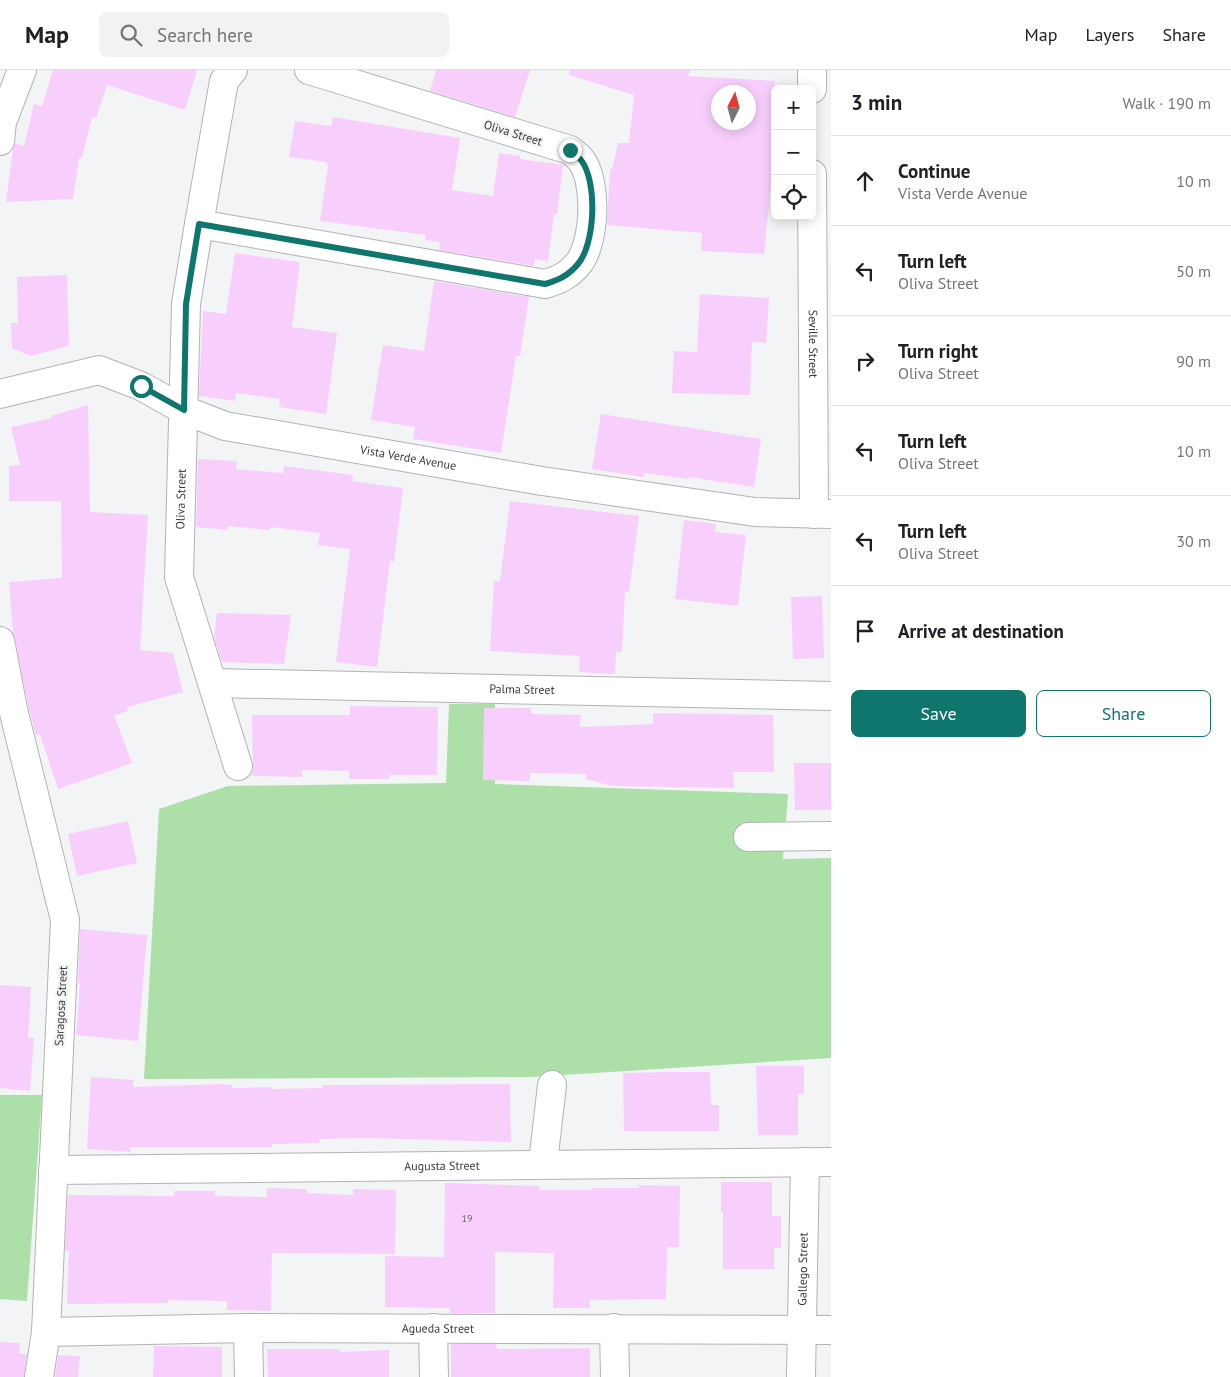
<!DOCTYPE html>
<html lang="en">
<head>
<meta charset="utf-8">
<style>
  :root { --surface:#fff; --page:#f2f2f2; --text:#202124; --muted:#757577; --line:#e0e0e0; --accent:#0f766e }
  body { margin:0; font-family:"PT Sans",sans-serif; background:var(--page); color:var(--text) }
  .controls { position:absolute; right:15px; top:15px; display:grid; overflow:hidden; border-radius:8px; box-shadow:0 2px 12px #0003 }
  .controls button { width:45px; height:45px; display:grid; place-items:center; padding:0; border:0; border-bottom:1px solid var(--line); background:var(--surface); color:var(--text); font:25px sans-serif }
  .compass { position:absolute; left:711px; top:15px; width:45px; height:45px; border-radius:50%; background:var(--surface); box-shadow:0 2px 12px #0003; rotate:6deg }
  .stop { position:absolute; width:15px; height:15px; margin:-11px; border:4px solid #0f766e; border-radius:50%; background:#fff }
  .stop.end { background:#0f766e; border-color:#fff; box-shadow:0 1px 5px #0008 }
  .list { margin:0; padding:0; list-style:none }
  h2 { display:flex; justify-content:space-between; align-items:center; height:65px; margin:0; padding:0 20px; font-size:21px }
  h2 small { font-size:16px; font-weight:400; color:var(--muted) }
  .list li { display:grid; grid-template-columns:32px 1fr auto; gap:15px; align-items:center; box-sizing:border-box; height:90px; padding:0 20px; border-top:1px solid var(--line) }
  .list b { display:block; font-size:19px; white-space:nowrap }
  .list p { margin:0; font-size:16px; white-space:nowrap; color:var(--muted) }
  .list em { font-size:16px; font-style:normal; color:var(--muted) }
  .actions { display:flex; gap:10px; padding:15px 20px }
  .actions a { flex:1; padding:11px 0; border:1px solid var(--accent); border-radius:8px; text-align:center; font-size:18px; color:var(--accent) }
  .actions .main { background:var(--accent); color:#fff }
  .icon { flex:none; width:28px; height:28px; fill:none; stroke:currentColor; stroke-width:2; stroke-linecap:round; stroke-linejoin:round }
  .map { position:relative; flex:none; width:831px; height:1307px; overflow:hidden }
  header { display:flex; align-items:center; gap:30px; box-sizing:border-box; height:70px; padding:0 25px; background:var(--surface); border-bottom:1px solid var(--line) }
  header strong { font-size:24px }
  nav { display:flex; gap:28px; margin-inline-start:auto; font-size:18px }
  .search { width:350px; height:45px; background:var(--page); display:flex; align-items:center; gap:12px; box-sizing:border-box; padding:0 18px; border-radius:8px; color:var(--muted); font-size:19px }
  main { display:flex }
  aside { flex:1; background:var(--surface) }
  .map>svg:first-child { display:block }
  .green { fill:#ace0a8 }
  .building { fill:#f8cffc; fill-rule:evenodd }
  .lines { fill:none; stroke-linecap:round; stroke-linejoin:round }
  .minor-casing { stroke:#b2b3b4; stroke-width:30 }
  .minor { stroke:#fff; stroke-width:28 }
  .route { stroke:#0f766e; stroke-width:6 }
  .labels { text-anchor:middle; stroke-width:4.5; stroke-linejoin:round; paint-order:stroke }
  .number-label { font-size:10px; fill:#6a5f6b }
  .street-label { font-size:12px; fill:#3a3a3b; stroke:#f3f4f5 }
</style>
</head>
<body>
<header>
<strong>Map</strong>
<div class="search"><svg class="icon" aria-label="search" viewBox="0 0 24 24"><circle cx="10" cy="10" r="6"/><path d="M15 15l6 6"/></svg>Search here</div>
<nav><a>Map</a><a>Layers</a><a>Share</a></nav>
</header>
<main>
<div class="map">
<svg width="831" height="1307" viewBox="0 0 831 1307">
  <rect width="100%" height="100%" fill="#f3f4f5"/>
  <g class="green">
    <path d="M 449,634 L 495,634 L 495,714 L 788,724 L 783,789 L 831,788 L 831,988 L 531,1007 L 144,1009 L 159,739 L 228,716 L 446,713 Z"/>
    <path d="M 0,1025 L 42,1025 L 27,1231 L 0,1229 Z"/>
  </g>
  <g class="building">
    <path d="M 53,0 L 197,0 L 185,40 L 107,15 L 96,48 L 92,47 L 82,88 L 79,88 L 73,129 L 6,132 L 13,79 L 15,73 L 24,76 L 34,34 L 42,36 Z"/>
    <path d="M 436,0 L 530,0 L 515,47 L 430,21 Z"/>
    <path d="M 570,0 L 690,0 L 688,6 L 775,11 L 773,94 L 764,184 L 701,181 L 702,163 L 607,155 L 610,99 L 612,99 L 618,73 L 629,73 L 634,25 L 569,5 ZM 718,22 L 748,22 L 748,52 L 718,52 Z"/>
    <path d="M 333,47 L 460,68 L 452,120 L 493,126 L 499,83 L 520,86 L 520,89 L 563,95 L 557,144 L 554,144 L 548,191 L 535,189 L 534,196 L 439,180 L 440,172 L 425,170 L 426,165 L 320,151 L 328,96 L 326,92 L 289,87 L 295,51 L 331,56 Z"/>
    <path d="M 235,183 L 300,192 L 292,257 L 337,263 L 326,344 L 279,337 L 280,329 L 236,323 L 235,331 L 199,326 L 203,241 L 226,244 Z"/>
    <path d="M 67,205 L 69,276 L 30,286 L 12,278 L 11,253 L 18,253 L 17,207 Z"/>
    <path d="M 434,211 L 529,227 L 520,286 L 516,286 L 501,383 L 413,369 L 415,357 L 371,350 L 383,275 L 424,281 Z"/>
    <path d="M 700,224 L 769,228 L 766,273 L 752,272 L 750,325 L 672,323 L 674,281 L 697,282 Z"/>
    <path d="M 88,335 L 90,442 L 148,445 L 140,580 L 173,583 L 183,622 L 127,637 L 128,641 L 114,645 L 132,693 L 58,719 L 40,664 L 36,665 L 28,635 L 13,564 L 9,512 L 62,508 L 61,431 L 9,431 L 9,396 L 20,395 L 11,357 L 52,348 L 51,346 Z"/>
    <path d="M 601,344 L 761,369 L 754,417 L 689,407 L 688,409 L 644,403 L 643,407 L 592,399 Z"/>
    <path d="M 198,389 L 237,391 L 236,399 L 283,403 L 284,396 L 353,405 L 352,411 L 403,418 L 394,491 L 390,491 L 377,597 L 336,592 L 350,479 L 318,475 L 320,463 L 270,457 L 269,460 L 228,456 L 227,460 L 196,457 Z"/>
    <path d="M 510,431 L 639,446 L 629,522 L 625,521 L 622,582 L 616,582 L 615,604 L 579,602 L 580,586 L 490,581 L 494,511 L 500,511 Z"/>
    <path d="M 684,450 L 716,454 L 715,462 L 746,465 L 738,536 L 675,529 Z"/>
    <path d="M 822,526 L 824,588 L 793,589 L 791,527 Z"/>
    <path d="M 217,543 L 291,545 L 284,594 L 222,592 L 214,567 Z"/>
    <path d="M 350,636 L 438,637 L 437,705 L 389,705 L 389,709 L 349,709 L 349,701 L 302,700 L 302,707 L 251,706 L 253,699 L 252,645 L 350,645 Z"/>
    <path d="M 484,638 L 531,638 L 531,644 L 581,645 L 580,657 L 653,654 L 653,643 L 773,645 L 774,702 L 733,702 L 734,718 L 612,716 L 586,709 L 586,704 L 530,703 L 530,711 L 483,710 Z"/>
    <path d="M 794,693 L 831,693 L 831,740 L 795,740 Z"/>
    <path d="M 128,751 L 137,793 L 77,806 L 68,764 Z"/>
    <path d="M 80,859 L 147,865 L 138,971 L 76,965 L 80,914 L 78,913 Z"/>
    <path d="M 0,915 L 31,917 L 28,968 L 34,968 L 30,1021 L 0,1018 Z"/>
    <path d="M 756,996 L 804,996 L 804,1024 L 798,1024 L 798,1065 L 758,1065 Z"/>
    <path d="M 668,1002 L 710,1002 L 711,1035 L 719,1035 L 719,1061 L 624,1061 L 623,1003 Z"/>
    <path d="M 91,1007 L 134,1010 L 133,1017 L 221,1014 L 232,1015 L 232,1018 L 271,1017 L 271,1019 L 323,1018 L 323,1015 L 510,1014 L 511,1072 L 368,1068 L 319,1069 L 320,1073 L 272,1074 L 272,1077 L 130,1077 L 130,1082 L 87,1079 Z"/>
    <path d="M 721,1112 L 772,1112 L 772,1146 L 781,1146 L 781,1178 L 774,1178 L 774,1199 L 723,1199 L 723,1142 L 721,1142 Z"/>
    <path d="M 445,1113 L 539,1116 L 539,1120 L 592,1120 L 592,1118 L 639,1118 L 639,1115 L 680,1116 L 679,1177 L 667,1177 L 666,1229 L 590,1230 L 590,1238 L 553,1238 L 554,1183 L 495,1182 L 495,1243 L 450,1243 L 450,1239 L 444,1238 L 385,1237 L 385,1186 L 444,1187 Z"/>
    <path d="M 267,1118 L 307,1119 L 307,1123 L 353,1125 L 353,1119 L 396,1120 L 395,1184 L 272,1183 L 271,1241 L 227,1240 L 227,1231 L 168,1230 L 168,1233 L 67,1234 L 69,1181 L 65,1181 L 68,1125 L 174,1126 L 174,1121 L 215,1121 L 215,1126 L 267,1127 Z"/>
    <path d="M 0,1272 L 20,1273 L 19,1284 L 27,1284 L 24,1307 L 0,1307 Z"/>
    <path d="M 451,1274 L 496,1274 L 497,1279 L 590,1278 L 590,1307 L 451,1307 Z"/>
    <path d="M 154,1276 L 222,1277 L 222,1307 L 153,1307 Z"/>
    <path d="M 267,1279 L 340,1279 L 340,1282 L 389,1280 L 389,1307 L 268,1307 Z"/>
    <path d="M 58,1285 L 80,1286 L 78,1307 L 55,1307 Z"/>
  </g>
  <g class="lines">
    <defs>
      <g id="minor">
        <path d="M 812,0 L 812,19"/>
        <path d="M 0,71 L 2,52 L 22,0"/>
        <path id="s1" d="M 812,104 L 814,444"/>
        <path d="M 199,154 L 224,11 L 233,0"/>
        <path id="s2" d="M 0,324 L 99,300 L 141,316 L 184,340 L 225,356 L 542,411 L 755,442 L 831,444"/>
        <path d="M 0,571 L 13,639 L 65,850 L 46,1262 L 39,1307"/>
        <path id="s3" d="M 213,613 L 831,626"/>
        <path id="s4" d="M 238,696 L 179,507 L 186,234 L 199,154 L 545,214 C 559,210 569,205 578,194 C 595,174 598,112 581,90 C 578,86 573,83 570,80 L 309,0"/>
        <path d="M 748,767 L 831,766"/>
        <path d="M 543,1093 L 552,1015"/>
        <path id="s5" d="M 53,1100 L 831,1092"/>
        <path d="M 248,1258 L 249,1307"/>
        <path d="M 433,1258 L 434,1307"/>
        <path d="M 614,1258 L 615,1307"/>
        <path id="s6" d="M 46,1262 L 248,1258 L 831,1260"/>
        <path id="s7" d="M 801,1307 L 805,1092"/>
      </g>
    </defs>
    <use href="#minor" class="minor-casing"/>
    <use href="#minor" class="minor"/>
  </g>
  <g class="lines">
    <path class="route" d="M 141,316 L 184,340 L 186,234 L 199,154 L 545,214 C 559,210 569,205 578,194 C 595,174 598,112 581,90 C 578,86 573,83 570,80"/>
  </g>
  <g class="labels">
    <g class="number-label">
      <text x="467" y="1152">19</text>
    </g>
    <g class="street-label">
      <text transform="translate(513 63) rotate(17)" y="4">Oliva Street</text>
      <text dy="4" stroke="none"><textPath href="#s1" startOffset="170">Seville Street</textPath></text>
      <text dy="4" stroke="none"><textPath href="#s2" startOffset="426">Vista Verde Avenue</textPath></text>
      <text dy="4" stroke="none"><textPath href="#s4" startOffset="276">Oliva Street</textPath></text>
      <text dy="4" stroke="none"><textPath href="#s3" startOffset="309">Palma Street</textPath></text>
      <text transform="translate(61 936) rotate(-87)" y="4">Saragosa Street</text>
      <text dy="4" stroke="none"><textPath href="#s5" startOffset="389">Augusta Street</textPath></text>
      <text dy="4" stroke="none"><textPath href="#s7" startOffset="108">Gallego Street</textPath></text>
      <text dy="4" stroke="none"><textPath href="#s6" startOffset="392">Agueda Street</textPath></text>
    </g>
  </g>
</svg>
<div class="controls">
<button>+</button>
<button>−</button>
<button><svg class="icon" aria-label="locate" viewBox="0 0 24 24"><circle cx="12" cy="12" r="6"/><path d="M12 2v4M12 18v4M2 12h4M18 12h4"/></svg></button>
</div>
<svg class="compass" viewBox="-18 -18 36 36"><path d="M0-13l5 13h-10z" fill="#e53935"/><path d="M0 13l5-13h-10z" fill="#757577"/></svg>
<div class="stop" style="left:141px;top:316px"></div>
<div class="stop end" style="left:570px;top:80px"></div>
</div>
<aside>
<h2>3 min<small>Walk · 190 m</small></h2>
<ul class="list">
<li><svg class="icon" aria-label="ahead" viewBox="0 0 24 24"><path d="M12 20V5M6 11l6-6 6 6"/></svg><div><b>Continue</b><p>Vista Verde Avenue</p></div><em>10 m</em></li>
<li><svg class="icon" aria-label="left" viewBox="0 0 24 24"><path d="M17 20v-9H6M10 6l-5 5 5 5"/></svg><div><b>Turn left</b><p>Oliva Street</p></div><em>50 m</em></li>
<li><svg class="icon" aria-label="right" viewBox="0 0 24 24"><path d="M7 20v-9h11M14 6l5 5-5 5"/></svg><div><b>Turn right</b><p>Oliva Street</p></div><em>90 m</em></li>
<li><svg class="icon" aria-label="left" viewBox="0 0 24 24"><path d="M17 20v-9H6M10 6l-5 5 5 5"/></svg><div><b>Turn left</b><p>Oliva Street</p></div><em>10 m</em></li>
<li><svg class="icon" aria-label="left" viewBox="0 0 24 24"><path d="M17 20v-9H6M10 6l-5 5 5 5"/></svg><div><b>Turn left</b><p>Oliva Street</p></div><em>30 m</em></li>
<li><svg class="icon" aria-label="arrive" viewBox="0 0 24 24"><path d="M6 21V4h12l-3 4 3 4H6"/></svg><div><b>Arrive at destination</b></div></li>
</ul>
<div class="actions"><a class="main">Save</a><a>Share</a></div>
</aside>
</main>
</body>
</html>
